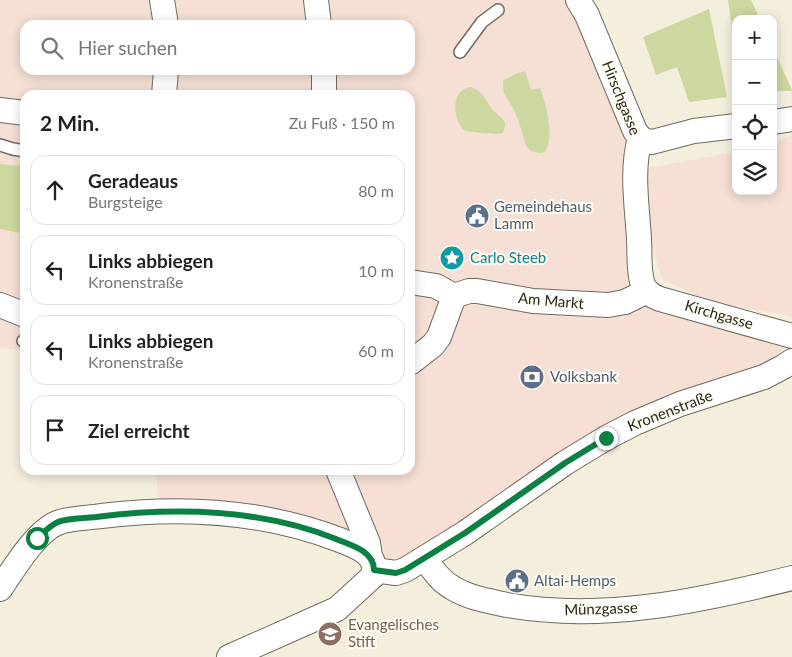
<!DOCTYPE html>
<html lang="de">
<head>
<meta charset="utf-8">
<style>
  :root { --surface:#fff; --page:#f6f6f6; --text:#222; --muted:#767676; --line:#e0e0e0 }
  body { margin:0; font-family:Lato,sans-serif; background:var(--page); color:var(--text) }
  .controls { position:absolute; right:15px; top:15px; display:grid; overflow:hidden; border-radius:10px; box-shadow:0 2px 12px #0003 }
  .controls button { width:45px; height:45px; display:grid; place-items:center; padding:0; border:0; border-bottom:1px solid var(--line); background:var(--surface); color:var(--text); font:25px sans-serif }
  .stop { position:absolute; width:15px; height:15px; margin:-11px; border:4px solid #0b8043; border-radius:50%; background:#fff }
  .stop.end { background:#0b8043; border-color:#fff; box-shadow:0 1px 5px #0008 }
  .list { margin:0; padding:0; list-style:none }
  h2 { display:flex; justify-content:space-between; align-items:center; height:65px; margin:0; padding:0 20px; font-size:21px }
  h2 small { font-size:16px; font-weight:400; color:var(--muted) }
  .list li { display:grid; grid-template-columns:32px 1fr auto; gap:15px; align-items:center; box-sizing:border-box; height:70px; margin:0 10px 10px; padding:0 10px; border:1px solid var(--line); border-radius:15px }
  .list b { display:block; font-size:19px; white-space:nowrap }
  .list p { margin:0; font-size:16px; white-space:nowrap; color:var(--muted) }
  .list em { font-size:16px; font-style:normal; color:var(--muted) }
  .icon { flex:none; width:28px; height:28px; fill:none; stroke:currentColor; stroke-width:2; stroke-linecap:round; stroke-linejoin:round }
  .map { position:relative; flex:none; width:792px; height:657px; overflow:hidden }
  .search { position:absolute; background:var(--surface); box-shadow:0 2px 12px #0003; left:20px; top:20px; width:395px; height:55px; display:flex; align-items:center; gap:12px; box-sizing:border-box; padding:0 18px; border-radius:15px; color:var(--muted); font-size:19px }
  .panel { position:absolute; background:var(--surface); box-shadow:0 2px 12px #0003; left:20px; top:90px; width:395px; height:385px; border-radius:15px }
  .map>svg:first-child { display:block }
  .commercial { fill:#f6dfd4; fill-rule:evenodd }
  .green { fill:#ccd8a0 }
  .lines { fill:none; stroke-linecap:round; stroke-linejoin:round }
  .lane-casing { stroke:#706b5c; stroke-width:14 }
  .street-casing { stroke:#706b5c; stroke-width:26 }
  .lane { stroke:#fff; stroke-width:11 }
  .street { stroke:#fff; stroke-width:24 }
  .route { stroke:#0b8043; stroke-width:6 }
  .labels { text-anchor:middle; stroke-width:4; stroke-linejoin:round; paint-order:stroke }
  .street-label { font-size:15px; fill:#27251f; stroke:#fffcf1 }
  .service-label { font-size:15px; fill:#4e5e75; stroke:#fffcf1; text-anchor:start }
  .culture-label { font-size:15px; fill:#0d838f; stroke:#fffcf1; text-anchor:start }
  .education-label { font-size:15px; fill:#785e54; stroke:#fffcf1; text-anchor:start }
</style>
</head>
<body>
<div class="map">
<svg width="792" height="657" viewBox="0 0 792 657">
  <rect width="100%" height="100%" fill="#f4eedc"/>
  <g class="commercial">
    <path d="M 0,0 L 577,0 L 636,129 L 637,292 L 789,344 L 731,398 L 626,437 L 452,550 L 389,563 L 314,526 L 158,499 L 156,470 L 410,470 L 410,95 L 25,95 L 25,350 L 0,348 ZM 25,25 L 410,25 L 410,70 L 25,70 Z"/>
    <path d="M 792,136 L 792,316 L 713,303 L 662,279 L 649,237 L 643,169 L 736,152 L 736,191 L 773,191 L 773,142 Z"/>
  </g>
  <g class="green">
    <path d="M 728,0 L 751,0 L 760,19 L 736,19 L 736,54 Z"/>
    <path d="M 709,9 L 727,97 L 689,102 L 677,67 L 656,75 L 643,37 Z"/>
    <path d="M 773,48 L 792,90 L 792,91 L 773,91 Z"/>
    <path d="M 525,71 L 531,90 L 540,88 C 546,104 555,136 545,152 L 539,153 L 531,151 L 526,146 L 518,119 L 512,106 L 504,94 L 503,81 L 515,74 Z"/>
    <path d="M 470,87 C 483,90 485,100 493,110 C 497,114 501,117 505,122 C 505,126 505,130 502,133 C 500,135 466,132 464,130 C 452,118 451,90 470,87 Z"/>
    <path d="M 0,164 L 25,166 L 25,234 L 0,229 Z"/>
  </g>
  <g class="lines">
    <defs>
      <g id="lane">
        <path d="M 460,52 L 482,22 L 498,10"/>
        <path d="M 0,145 L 13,149 L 25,151"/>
        <path d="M 23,341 L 25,341"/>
      </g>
      <g id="street">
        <path d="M 162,0 L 166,25"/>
        <path d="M 316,0 L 319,25"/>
        <path d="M 578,0 L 587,15 L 635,131 L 642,140 L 652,142 L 694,131 L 736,126"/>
        <path d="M 324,70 L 324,95"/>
        <path d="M 164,95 L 166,70"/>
        <path d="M 0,110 L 25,113"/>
        <path d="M 773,122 L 792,119"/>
        <path d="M 640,138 C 631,171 637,205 639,239 C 640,253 638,271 643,285 C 647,293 652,296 660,299 L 792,336"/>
        <path d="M 410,282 L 436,286 L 454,296 L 469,291 L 477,291 L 533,301 L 608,305 L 625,302 L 647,291"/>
        <path d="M 0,305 L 25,315"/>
        <path d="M 410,363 L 433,345 L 439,337 L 454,296"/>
        <path d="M 338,470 L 368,543 L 370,556"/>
        <path d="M 425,558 C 433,570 440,581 453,588 C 469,598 489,601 507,605 C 602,622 700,601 792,578"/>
        <path d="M 374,570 L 396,573 L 405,570 L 465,533 L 565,463 L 606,438 L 635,423 L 680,404 L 764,377 L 783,367 L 792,361"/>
        <path d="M 0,589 C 13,570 37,529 60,522 C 72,518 88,518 101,516 C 181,506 264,511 340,540 C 356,546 381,555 372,577 L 337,609 L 229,657"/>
      </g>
    </defs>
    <use href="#lane" class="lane-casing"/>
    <use href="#street" class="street-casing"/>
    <use href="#lane" class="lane"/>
    <use href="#street" class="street"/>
  </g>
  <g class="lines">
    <path class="route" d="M 37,538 C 43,533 51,525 58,522 C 67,518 86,518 96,517 C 176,507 261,509 336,539 C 351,545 374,551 374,570 L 396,573 L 405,570 L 465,533 L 565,463 L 606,438"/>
  </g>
  <defs>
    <symbol id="civic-disc" viewBox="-11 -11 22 22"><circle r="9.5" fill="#5c6f8a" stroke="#fffcf1"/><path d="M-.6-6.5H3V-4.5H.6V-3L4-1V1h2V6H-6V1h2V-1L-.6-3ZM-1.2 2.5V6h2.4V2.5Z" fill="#fff"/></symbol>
    <symbol id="sight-disc" viewBox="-11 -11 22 22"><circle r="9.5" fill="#0f9aa8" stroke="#fffcf1"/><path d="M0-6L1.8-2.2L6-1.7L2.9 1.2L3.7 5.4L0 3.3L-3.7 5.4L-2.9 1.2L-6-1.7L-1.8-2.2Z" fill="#fff"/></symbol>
    <symbol id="bank-disc" viewBox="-11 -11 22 22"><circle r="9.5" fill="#5c6f8a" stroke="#fffcf1"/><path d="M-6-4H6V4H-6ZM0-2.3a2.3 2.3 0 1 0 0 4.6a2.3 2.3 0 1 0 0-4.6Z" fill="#fff"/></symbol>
    <symbol id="university-disc" viewBox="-11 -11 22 22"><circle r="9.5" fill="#8d6e63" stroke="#fffcf1"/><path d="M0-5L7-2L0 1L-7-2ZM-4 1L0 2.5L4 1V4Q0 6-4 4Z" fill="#fff"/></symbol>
  </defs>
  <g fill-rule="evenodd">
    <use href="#civic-disc" x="463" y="202" width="28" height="28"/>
    <use href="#sight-disc" x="438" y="244" width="28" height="28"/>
    <use href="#bank-disc" x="518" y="363" width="28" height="28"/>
    <use href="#civic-disc" x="503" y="567" width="28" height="28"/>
    <use href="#university-disc" x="316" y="620" width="28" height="28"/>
  </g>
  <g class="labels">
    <g class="street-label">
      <text transform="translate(621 98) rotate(68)" y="5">Hirschgasse</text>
      <text transform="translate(551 301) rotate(5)" y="5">Am Markt</text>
      <text transform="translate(719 315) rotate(16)" y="5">Kirchgasse</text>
      <text transform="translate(670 411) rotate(-21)" y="5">Kronenstraße</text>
      <text transform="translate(601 609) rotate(-2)" y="5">Münzgasse</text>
    </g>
    <g class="service-label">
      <text x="494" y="212">Gemeindehaus<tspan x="494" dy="17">Lamm</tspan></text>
      <text x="550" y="382">Volksbank</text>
      <text x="534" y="586">Altai-Hemps</text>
    </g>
    <g class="culture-label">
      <text x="470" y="263">Carlo Steeb</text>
    </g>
    <g class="education-label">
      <text x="348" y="630">Evangelisches<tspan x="348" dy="17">Stift</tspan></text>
    </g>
  </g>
</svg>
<div class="controls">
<button>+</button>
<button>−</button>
<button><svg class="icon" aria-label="locate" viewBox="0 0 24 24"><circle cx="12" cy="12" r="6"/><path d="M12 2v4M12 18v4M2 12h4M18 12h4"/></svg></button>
<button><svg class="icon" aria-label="layers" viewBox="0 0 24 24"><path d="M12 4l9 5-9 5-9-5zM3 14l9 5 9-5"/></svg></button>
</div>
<div class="stop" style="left:37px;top:538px"></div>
<div class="stop end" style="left:606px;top:438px"></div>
<div class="search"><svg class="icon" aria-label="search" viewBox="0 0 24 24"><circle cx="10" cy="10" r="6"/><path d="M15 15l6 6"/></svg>Hier suchen</div>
<section class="panel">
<h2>2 Min.<small>Zu Fuß · 150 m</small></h2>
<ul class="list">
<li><svg class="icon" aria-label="ahead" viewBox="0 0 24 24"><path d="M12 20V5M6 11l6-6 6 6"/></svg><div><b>Geradeaus</b><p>Burgsteige</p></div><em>80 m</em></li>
<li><svg class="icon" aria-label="left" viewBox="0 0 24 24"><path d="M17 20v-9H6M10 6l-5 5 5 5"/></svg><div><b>Links abbiegen</b><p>Kronenstraße</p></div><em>10 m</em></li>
<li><svg class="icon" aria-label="left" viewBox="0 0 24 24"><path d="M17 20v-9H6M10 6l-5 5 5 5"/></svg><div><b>Links abbiegen</b><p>Kronenstraße</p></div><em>60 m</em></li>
<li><svg class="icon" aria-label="arrive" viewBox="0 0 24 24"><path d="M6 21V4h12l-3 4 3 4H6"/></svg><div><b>Ziel erreicht</b></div></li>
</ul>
</section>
</div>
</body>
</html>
